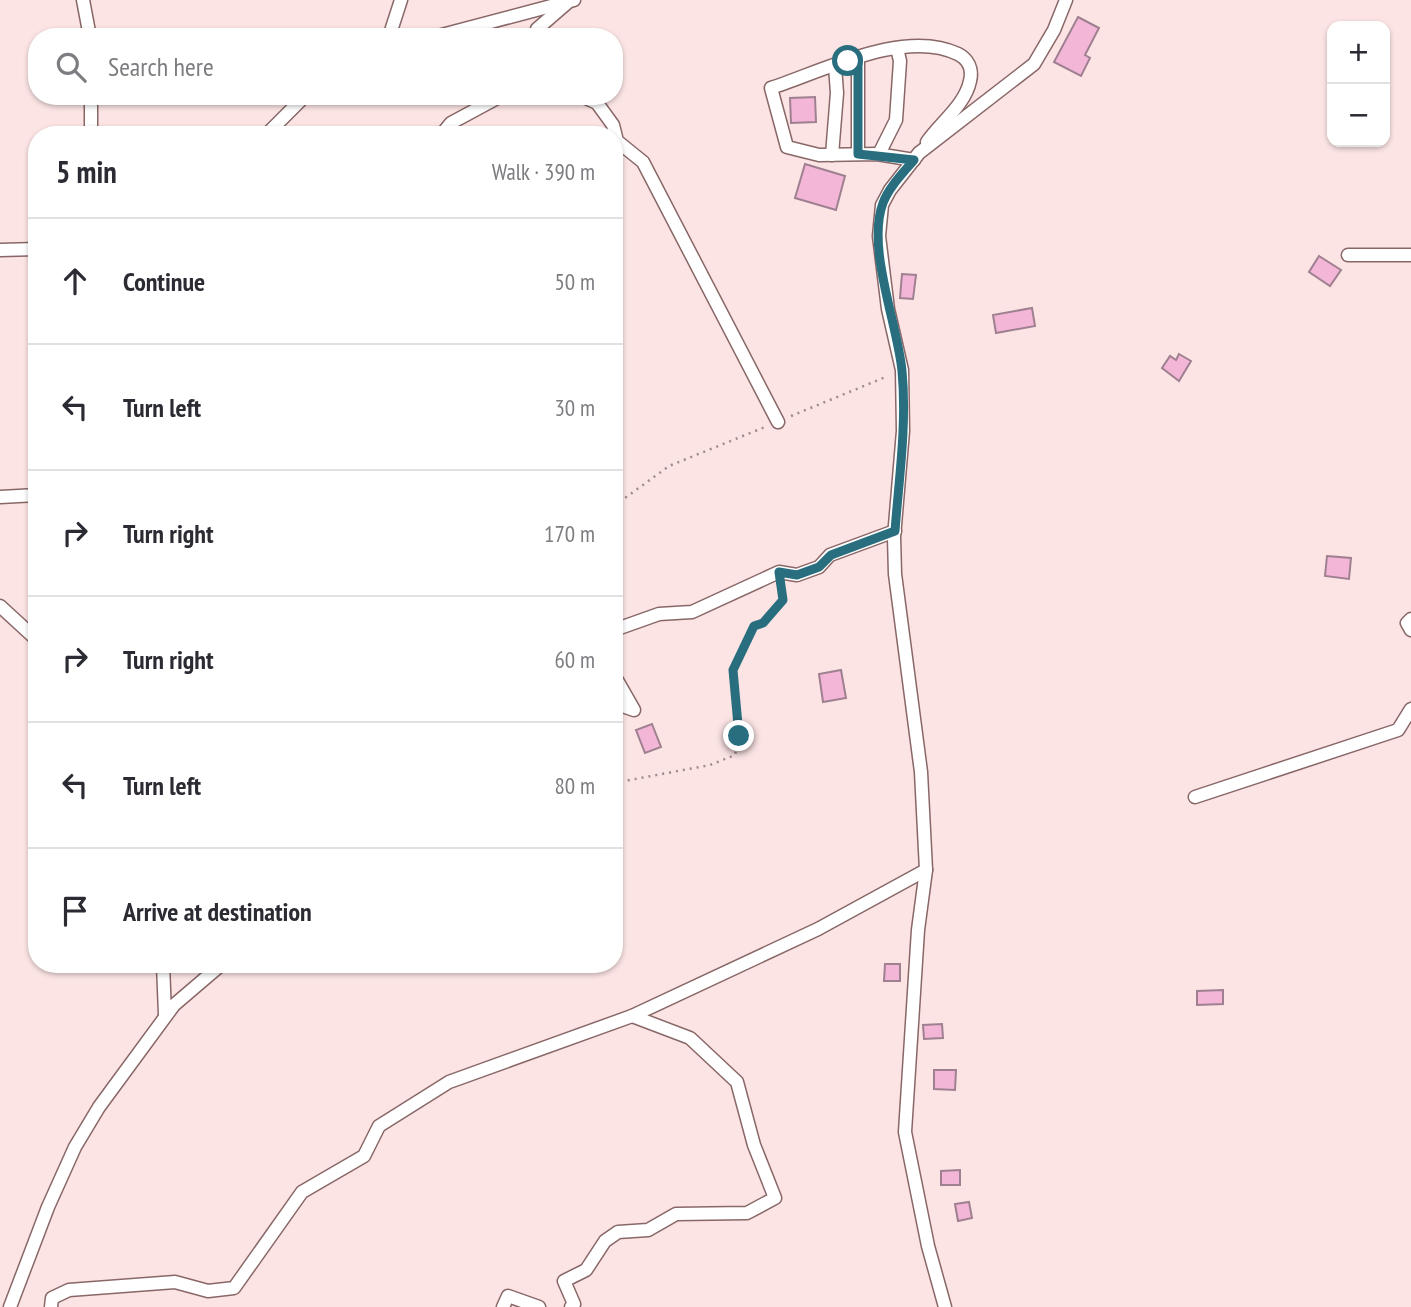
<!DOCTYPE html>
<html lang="en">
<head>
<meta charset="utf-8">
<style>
  :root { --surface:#fff; --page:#f2f2f3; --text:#2b2b33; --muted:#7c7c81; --line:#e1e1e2 }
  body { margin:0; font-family:"PT Sans Narrow",sans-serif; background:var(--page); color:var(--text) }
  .controls { position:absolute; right:21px; top:21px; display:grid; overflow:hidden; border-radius:14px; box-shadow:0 2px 5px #0004 }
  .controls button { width:63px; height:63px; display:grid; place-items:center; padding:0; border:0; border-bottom:2px solid var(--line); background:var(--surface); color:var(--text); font:35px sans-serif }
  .stop { position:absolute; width:21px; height:21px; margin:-16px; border:5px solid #296e7e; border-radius:50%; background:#fff }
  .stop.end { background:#296e7e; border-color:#fff; box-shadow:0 2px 7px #0008 }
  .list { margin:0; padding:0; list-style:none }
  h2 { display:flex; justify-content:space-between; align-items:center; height:91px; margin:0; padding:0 28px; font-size:30px }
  h2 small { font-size:23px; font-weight:400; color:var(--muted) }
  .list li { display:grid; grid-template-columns:46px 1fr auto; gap:21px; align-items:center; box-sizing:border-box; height:126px; padding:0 28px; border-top:2px solid var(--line) }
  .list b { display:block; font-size:26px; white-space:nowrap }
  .list em { font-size:23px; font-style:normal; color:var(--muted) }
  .icon { flex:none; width:38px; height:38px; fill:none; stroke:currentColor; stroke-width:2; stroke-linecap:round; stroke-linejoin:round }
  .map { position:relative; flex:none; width:1411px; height:1307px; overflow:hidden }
  .search { position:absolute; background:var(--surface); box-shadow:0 2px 5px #0004; left:28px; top:28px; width:595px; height:77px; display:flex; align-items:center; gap:18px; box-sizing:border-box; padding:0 24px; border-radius:28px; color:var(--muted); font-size:26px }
  .panel { position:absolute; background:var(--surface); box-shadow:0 2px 5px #0004; left:28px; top:126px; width:595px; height:847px; border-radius:28px }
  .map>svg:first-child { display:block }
  .building { fill:#f4b6d7; stroke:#9f8090; stroke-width:2 }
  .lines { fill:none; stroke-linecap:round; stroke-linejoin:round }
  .minor-casing { stroke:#896767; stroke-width:15 }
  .path { stroke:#9e8a8a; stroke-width:2.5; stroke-dasharray:2 5; stroke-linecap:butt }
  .minor { stroke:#fff; stroke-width:12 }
  .route { stroke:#296e7e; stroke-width:9 }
</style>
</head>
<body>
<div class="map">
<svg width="1411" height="1307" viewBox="0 0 1411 1307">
  <rect width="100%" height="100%" fill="#fce4e4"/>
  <g class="building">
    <path d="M 1078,17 L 1099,28 L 1085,55 L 1090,58 L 1081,76 L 1054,62 Z"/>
    <path d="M 815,97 L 816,122 L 791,123 L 790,98 Z"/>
    <path d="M 805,164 L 845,176 L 836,210 L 795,198 Z"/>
    <path d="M 1319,256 L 1341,270 L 1330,286 L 1309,272 Z"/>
    <path d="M 902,274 L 916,275 L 913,299 L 900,298 Z"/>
    <path d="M 1032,308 L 1035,326 L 996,333 L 993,315 Z"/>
    <path d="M 1179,354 L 1191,361 L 1179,381 L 1162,368 L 1170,356 L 1176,360 Z"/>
    <path d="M 1327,556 L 1351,558 L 1349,579 L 1325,576 Z"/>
    <path d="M 841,670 L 846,698 L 823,702 L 819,674 Z"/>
    <path d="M 652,724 L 661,747 L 645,753 L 636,730 Z"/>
    <path d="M 885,964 L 900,964 L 900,981 L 884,981 Z"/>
    <path d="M 1223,990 L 1223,1004 L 1197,1005 L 1197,991 Z"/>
    <path d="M 942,1024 L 943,1038 L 924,1039 L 923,1025 Z"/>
    <path d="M 934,1070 L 956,1070 L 955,1090 L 934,1089 Z"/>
    <path d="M 960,1170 L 960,1185 L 941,1185 L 941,1171 Z"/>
    <path d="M 969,1202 L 972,1218 L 958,1221 L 955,1204 Z"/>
  </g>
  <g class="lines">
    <defs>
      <g id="minor">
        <path d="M 83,0 L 90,37"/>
        <path d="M 389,37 L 401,0"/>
        <path d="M 434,37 L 574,0"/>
        <path d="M 535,37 L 537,29 L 567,3"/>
        <path d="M 91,96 L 91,135"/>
        <path d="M 581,96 L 597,103 L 613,125 L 617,141 L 643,162 L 778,422"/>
        <path d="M 266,135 L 305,96"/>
        <path d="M 441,135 L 451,123 L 501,96"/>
        <path d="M 858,154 L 858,58"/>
        <path d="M 879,154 L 896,120 L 900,61 L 897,48"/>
        <path d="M 832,155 L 837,93 L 835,66"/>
        <path d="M 914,160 L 877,154 L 819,155 L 787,147 L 771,88 C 823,71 905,28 958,54 C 968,59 973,69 970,81 C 965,105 941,122 927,142"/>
        <path d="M 0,250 L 37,249"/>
        <path d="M 1348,255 L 1411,255"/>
        <path d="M 0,497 L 37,495"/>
        <path d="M 0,606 L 37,640"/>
        <path d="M 1411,619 L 1407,623 L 1411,630"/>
        <path d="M 614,630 L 659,614 L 692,612 L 779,572 L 797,575 L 819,567 L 830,555 L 895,531"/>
        <path d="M 614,675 L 634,710 L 614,703"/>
        <path d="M 1195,797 L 1398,730 L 1411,709"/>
        <path d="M 163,964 L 165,1015"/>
        <path d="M 10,1307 L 48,1207 L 75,1147 L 99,1107 L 174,1005 L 222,964"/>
        <path d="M 51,1307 L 52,1298 L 69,1290 L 175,1282 L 208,1291 L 234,1288 L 302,1192 L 364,1156 L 379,1126 L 449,1082 L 632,1016"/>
        <path d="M 503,1307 L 508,1296 L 539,1307"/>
        <path d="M 571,1307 L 574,1304 L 564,1281 L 586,1270 L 605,1241 L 618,1232 L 648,1230 L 676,1214 L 747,1213 L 775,1198 L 754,1145 L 737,1082 L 690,1038 L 632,1016 L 818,929 L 926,870"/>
        <path d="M 945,1307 L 928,1246 L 905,1132 L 918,930 L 926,870 L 921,772 L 895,574 L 894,537 L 903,431 L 902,370 L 888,309 L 879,236 L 882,205 L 890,190 L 919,153 L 1034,64 L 1054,30 L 1066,0"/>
      </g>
    </defs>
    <use href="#minor" class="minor-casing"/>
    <g class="path">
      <path d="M 791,416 L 888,376"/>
      <path d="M 614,506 L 669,466 L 765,427"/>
      <path d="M 614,783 L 710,765 L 735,755 L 739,736 L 733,670 L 754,626 L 763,623 L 783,600 L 781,587"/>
    </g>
    <use href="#minor" class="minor"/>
  </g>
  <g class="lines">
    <path class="route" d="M 739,736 L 733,670 L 754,626 L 763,623 L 783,600 L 779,572 L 797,575 L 819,567 L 831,555 L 895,531 C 899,478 907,424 902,371 C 898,325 866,248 883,203 C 889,187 903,173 914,160 L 858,154 L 858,58 L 848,61"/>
  </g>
</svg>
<div class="controls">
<button>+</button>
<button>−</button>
</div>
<div class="stop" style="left:848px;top:61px"></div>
<div class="stop end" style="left:739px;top:736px"></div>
<div class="search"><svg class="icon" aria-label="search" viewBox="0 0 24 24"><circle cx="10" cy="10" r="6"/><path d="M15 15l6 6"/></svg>Search here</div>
<section class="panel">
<h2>5 min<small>Walk · 390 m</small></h2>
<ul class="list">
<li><svg class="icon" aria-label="ahead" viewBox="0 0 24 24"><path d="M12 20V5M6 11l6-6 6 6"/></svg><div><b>Continue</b></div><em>50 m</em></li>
<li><svg class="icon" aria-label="left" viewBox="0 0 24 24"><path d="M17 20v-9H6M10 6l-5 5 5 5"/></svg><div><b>Turn left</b></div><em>30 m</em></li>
<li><svg class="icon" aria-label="right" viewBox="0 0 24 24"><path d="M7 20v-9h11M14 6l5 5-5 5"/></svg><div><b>Turn right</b></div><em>170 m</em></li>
<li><svg class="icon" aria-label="right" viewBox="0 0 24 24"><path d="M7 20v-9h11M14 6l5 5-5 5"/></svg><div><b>Turn right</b></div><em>60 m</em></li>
<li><svg class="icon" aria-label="left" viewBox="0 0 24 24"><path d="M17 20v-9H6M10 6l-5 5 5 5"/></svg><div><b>Turn left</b></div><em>80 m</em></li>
<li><svg class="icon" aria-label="arrive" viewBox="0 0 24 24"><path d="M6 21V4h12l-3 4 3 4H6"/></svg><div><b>Arrive at destination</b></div></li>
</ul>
</section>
</div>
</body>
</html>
